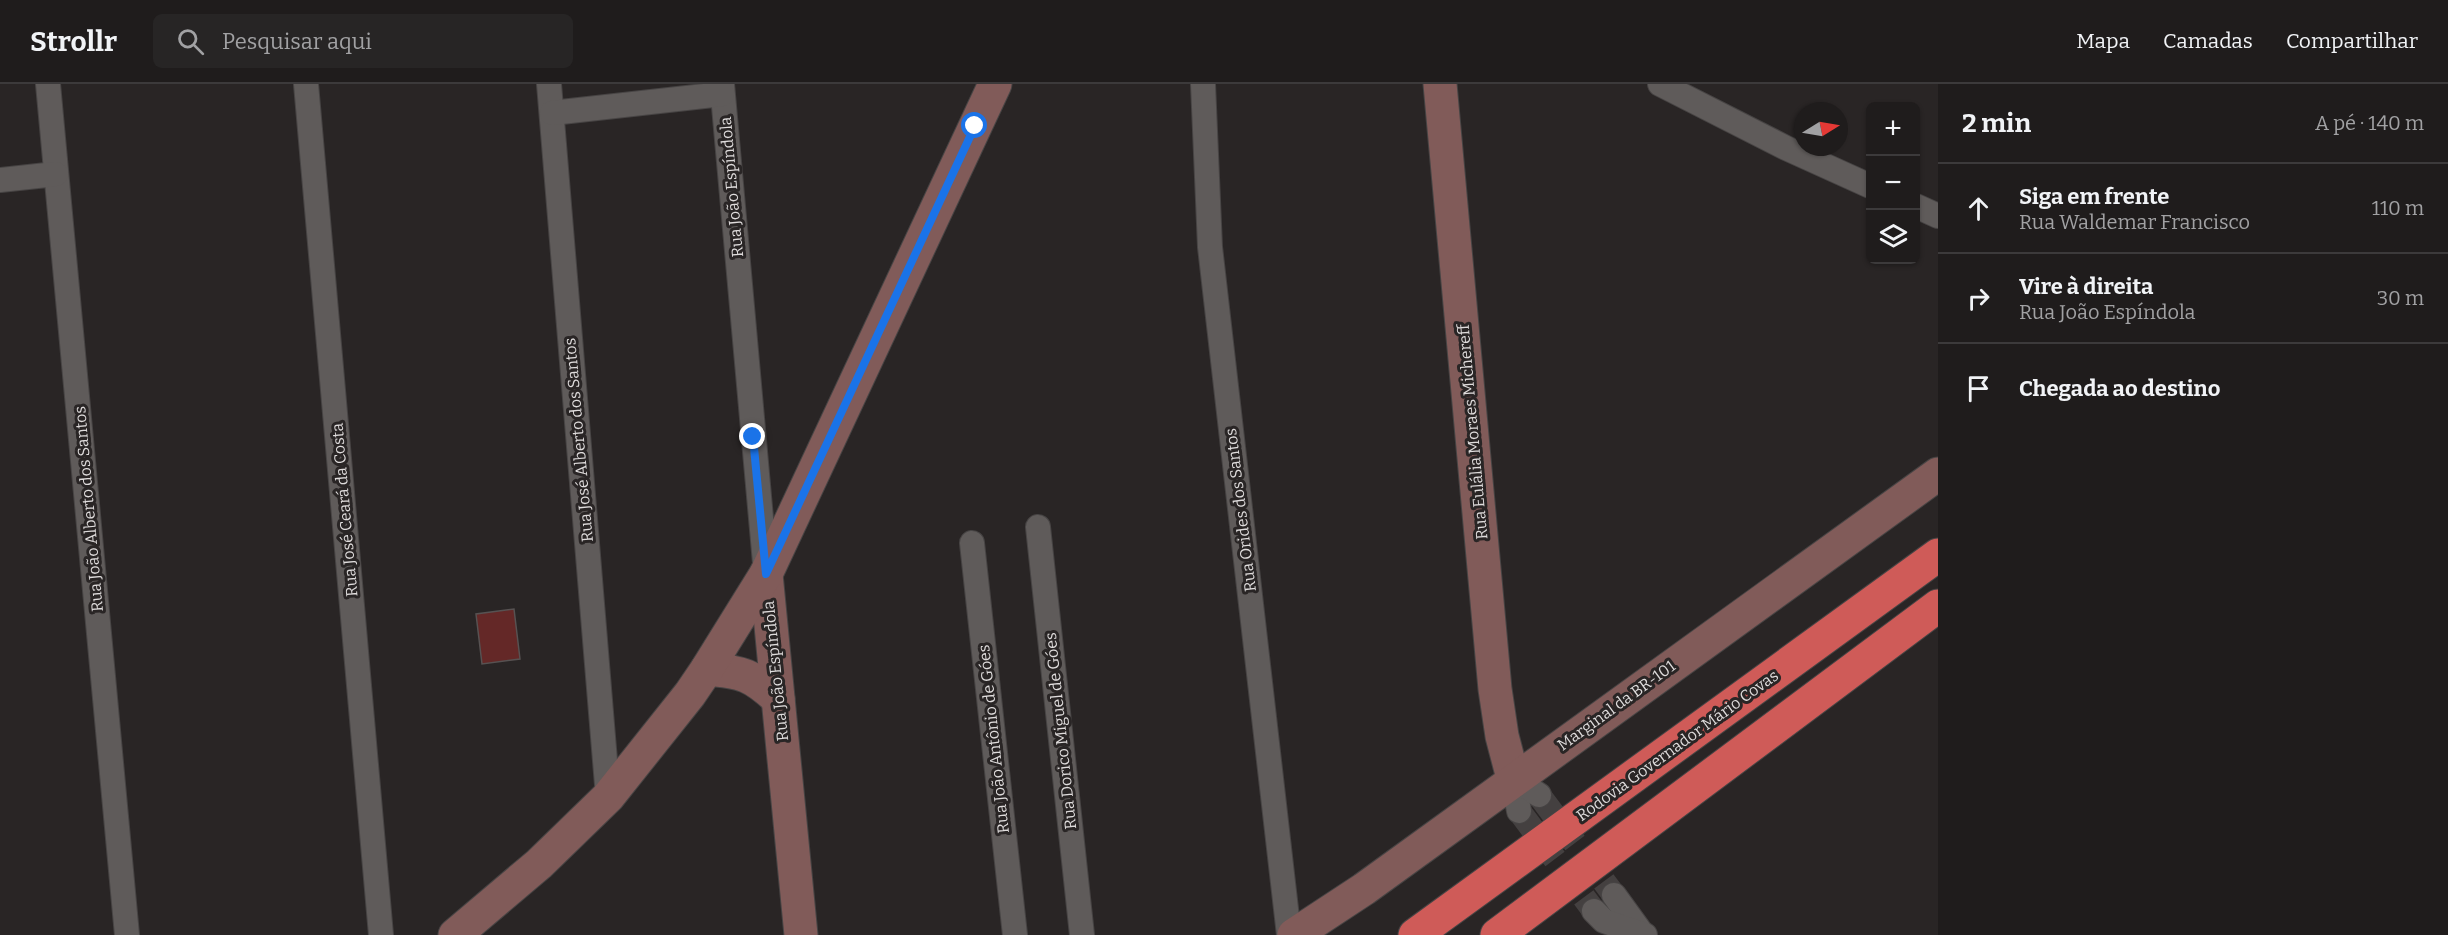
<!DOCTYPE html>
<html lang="pt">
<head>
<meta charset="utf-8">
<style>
  :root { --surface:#1f1c1c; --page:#272525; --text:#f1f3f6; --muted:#a1a1a3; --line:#3c3a3b }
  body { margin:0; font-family:Bitter,serif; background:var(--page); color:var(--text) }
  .controls { position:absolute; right:18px; top:18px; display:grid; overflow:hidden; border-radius:9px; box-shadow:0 2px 4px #0004 }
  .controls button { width:54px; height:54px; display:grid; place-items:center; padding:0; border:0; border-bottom:2px solid var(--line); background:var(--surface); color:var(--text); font:30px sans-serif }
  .compass { position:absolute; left:1794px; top:18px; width:54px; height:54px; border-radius:50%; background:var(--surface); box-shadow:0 2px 4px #0004; rotate:79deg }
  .stop { position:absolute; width:18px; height:18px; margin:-14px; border:4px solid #1a73e8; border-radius:50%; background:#fff }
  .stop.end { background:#1a73e8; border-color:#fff; box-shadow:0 2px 6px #0008 }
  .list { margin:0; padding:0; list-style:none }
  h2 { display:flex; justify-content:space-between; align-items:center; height:78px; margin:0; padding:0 24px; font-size:26px }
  h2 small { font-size:20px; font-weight:400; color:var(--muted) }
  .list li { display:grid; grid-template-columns:39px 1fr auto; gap:18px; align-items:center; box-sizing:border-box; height:90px; padding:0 24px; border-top:2px solid var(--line) }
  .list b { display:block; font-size:22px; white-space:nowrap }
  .list p { margin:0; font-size:20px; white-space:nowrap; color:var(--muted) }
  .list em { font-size:20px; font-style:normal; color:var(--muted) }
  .icon { flex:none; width:33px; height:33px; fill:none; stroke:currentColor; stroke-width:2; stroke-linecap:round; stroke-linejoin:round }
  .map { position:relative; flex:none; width:1938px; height:851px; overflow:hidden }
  header { display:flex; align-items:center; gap:36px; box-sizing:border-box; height:84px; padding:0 30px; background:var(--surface); border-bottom:2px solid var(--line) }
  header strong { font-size:28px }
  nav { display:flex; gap:33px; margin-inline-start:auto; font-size:21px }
  .search { width:420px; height:54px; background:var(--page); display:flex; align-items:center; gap:15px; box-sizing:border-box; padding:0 21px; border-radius:9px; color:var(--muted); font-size:22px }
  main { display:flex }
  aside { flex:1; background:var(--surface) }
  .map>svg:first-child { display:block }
  .building { fill:#642827; stroke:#575252; stroke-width:1.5 }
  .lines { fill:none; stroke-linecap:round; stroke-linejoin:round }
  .street-tunnel { stroke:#444040; stroke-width:24; stroke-dasharray:24 12; stroke-linecap:butt }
  .street-casing { stroke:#474444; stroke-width:26 }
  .secondary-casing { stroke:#474444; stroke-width:35 }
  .highway-casing { stroke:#474444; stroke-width:35 }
  .street { stroke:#5f5b5a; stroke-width:24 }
  .secondary { stroke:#815b59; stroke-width:33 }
  .highway { stroke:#cf5b58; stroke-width:33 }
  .route { stroke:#1a73e8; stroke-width:8 }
  .labels { text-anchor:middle; stroke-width:6; stroke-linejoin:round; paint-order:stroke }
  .street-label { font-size:16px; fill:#dfdcdc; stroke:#292525 }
</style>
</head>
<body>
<header>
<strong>Strollr</strong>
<div class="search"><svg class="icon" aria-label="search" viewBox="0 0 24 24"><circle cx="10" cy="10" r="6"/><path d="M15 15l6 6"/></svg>Pesquisar aqui</div>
<nav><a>Mapa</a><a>Camadas</a><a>Compartilhar</a></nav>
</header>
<main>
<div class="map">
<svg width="1938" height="851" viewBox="0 0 1938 851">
  <rect width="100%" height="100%" fill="#292525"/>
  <path class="building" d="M 514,525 L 520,575 L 482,580 L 476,530 Z"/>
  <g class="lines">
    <g class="street-tunnel">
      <path d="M 1539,711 L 1614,811"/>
      <path d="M 1519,727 L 1594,827"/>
    </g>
    <defs>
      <g id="street">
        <path d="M 48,0 L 127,851"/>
        <path d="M 306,0 L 381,851"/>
        <path d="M 549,0 L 608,713"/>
        <path d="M 722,0 L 766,490"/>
        <path d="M 1203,0 L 1210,163 L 1289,851"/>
        <path d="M 1660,0 L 1786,64 L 1870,102"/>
        <path d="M 552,29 L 722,10"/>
        <path d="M 0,96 L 56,90"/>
        <path d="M 1916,122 L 1938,132"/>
        <path d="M 1038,443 L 1082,851"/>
        <path d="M 972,459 L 1015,851"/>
        <path d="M 1513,694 L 1519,727"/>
        <path d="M 1513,694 L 1539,711"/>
        <path d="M 1614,811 L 1643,851"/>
        <path d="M 1594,827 L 1604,837 L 1645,851"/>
      </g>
      <g id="secondary">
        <path d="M 1440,0 L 1495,605 L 1502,652 L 1513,694"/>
        <path d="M 766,490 L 801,851"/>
        <path d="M 707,585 C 743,588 752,591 778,615"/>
        <path d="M 455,851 L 539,780 L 608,713 L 690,610 L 707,585 L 766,490 L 995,0"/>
        <path d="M 1294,851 L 1364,805 L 1938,390"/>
      </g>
      <g id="highway">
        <path d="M 1415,851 L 1938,471"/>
        <path d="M 1497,851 L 1938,522"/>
      </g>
    </defs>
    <use href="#street" class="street-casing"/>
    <use href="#secondary" class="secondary-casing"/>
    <use href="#highway" class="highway-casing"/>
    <use href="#street" class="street"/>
    <use href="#secondary" class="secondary"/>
    <use href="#highway" class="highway"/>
  </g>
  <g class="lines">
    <path class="route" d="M 753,353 L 766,490 L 975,42"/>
  </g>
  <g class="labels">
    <g class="street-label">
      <text transform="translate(731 103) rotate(-95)" y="6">Rua João Espíndola</text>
      <text transform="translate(1472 348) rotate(-95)" y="6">Rua Eulália Moraes Michereff</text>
      <text transform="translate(578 356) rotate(-95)" y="6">Rua José Alberto dos Santos</text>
      <text transform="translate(88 425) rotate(-95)" y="6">Rua João Alberto dos Santos</text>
      <text transform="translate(344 426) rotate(-95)" y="6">Rua José Ceará da Costa</text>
      <text transform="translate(1240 426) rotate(-97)" y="6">Rua Orides dos Santos</text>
      <text transform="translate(775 587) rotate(-96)" y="6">Rua João Espíndola</text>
      <text transform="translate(1616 621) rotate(-36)" y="6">Marginal da BR-101</text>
      <text transform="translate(1060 647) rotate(-96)" y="6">Rua Dorico Miguel de Góes</text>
      <text transform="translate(993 655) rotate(-96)" y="6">Rua João Antônio de Góes</text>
      <text transform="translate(1677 661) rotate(-36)" y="6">Rodovia Governador Mário Covas</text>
    </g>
  </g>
</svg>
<div class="controls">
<button>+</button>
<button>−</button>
<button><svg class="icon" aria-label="layers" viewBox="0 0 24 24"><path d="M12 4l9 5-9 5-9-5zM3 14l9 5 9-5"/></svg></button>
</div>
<svg class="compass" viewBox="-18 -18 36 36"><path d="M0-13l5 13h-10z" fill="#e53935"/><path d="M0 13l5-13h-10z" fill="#a1a1a3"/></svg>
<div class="stop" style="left:975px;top:42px"></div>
<div class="stop end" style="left:753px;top:353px"></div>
</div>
<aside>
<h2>2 min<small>A pé · 140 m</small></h2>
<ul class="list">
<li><svg class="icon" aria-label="ahead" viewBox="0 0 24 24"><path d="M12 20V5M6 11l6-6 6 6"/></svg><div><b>Siga em frente</b><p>Rua Waldemar Francisco</p></div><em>110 m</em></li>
<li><svg class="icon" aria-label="right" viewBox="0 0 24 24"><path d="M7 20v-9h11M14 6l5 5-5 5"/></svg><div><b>Vire à direita</b><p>Rua João Espíndola</p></div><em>30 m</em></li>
<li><svg class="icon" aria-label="arrive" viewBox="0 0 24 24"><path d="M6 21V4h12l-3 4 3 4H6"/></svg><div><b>Chegada ao destino</b></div></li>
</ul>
</aside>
</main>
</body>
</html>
